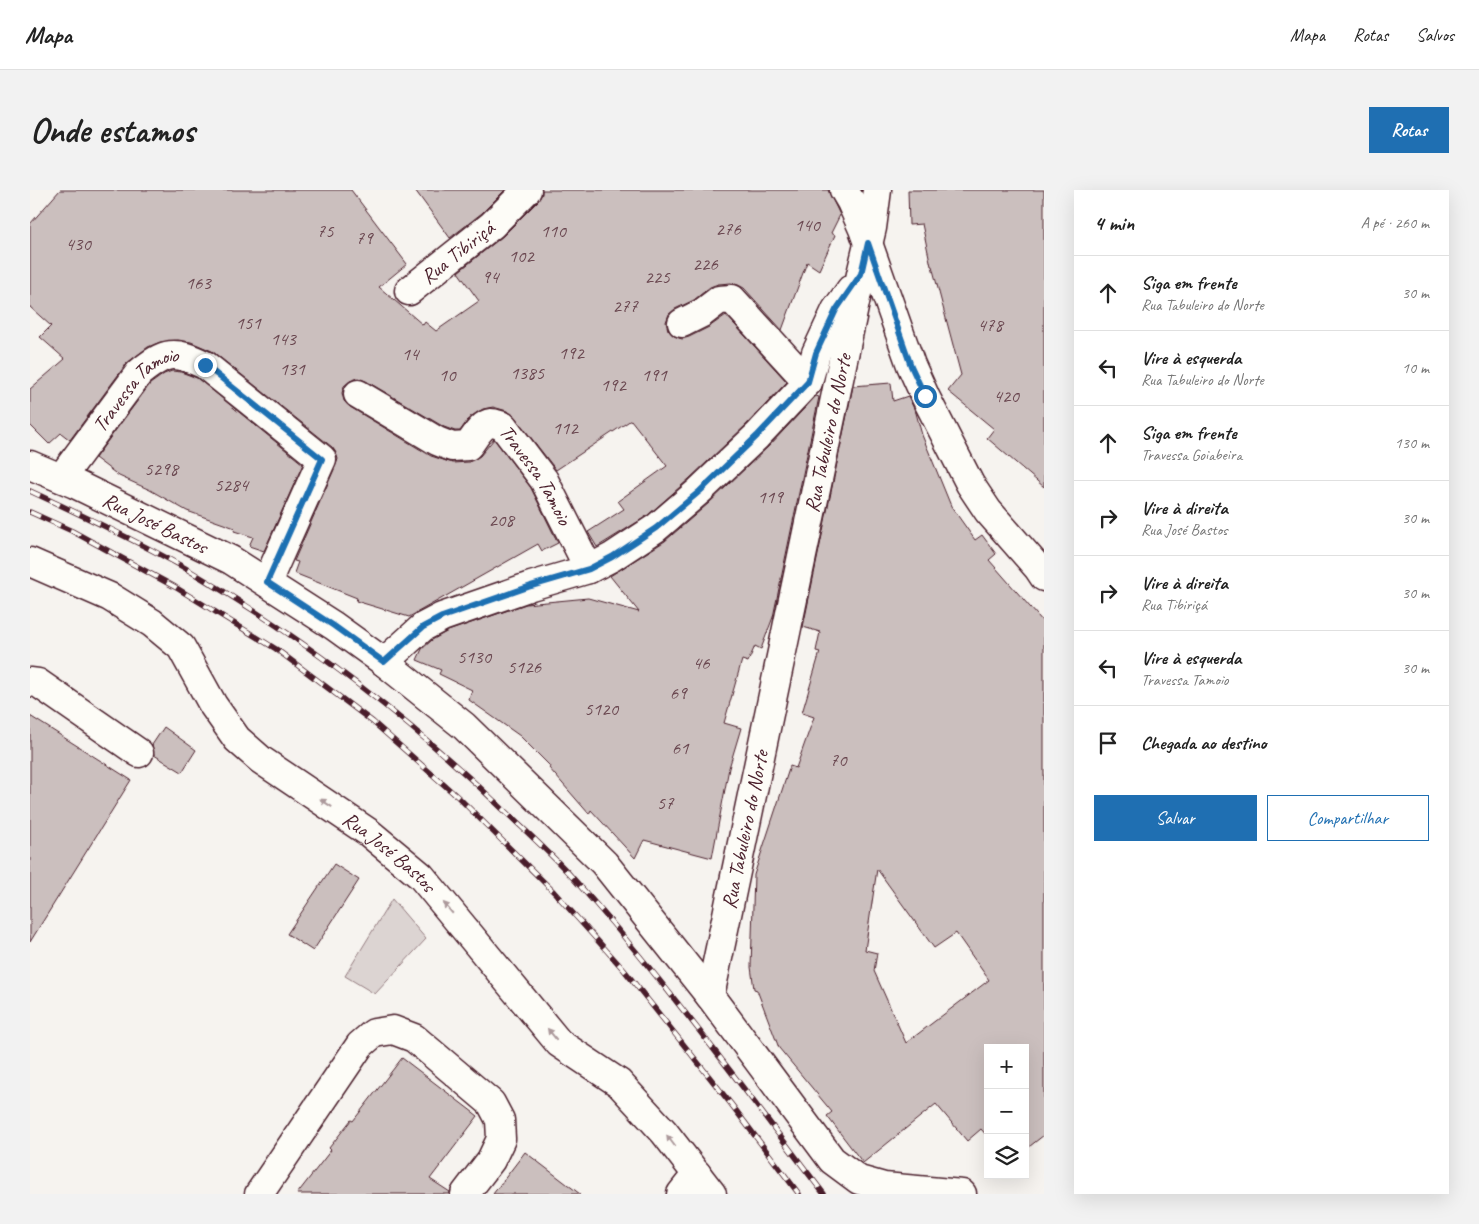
<!DOCTYPE html>
<html lang="pt">
<head>
<meta charset="utf-8">
<style>
  :root { --surface:#fff; --page:#f2f2f2; --text:#222; --muted:#767676; --line:#e0e0e0; --accent:#1f6fb2 }
  body { margin:0; font-family:Caveat,sans-serif; background:var(--page); color:var(--text) }
  .controls { position:absolute; right:15px; bottom:15px; display:grid; overflow:hidden; border-radius:0px; box-shadow:0 5px 20px #0002 }
  .controls button { width:45px; height:45px; display:grid; place-items:center; padding:0; border:0; border-bottom:1px solid var(--line); background:var(--surface); color:var(--text); font:25px sans-serif }
  .stop { position:absolute; width:15px; height:15px; margin:-11px; border:4px solid #1f6fb2; border-radius:50%; background:#fff }
  .stop.end { background:#1f6fb2; border-color:#fff; box-shadow:0 1px 5px #0008 }
  .list { margin:0; padding:0; list-style:none }
  h2 { display:flex; justify-content:space-between; align-items:center; height:65px; margin:0; padding:0 20px; font-size:21px }
  h2 small { font-size:16px; font-weight:400; color:var(--muted) }
  .list li { display:grid; grid-template-columns:32px 1fr auto; gap:15px; align-items:center; box-sizing:border-box; height:75px; padding:0 20px; border-top:1px solid var(--line) }
  .list b { display:block; font-size:19px; white-space:nowrap }
  .list p { margin:0; font-size:16px; white-space:nowrap; color:var(--muted) }
  .list em { font-size:16px; font-style:normal; color:var(--muted) }
  .actions { display:flex; gap:10px; padding:15px 20px }
  .actions a { flex:1; padding:11px 0; border:1px solid var(--accent); border-radius:0px; text-align:center; font-size:18px; color:var(--accent) }
  .actions .main { background:var(--accent); color:#fff }
  .icon { flex:none; width:28px; height:28px; fill:none; stroke:currentColor; stroke-width:2; stroke-linecap:round; stroke-linejoin:round }
  .map { position:relative; flex:none; width:1014px; height:1004px; overflow:hidden; border-radius:0px }
  header { display:flex; align-items:center; gap:30px; box-sizing:border-box; height:70px; padding:0 25px; background:var(--surface); border-bottom:1px solid var(--line) }
  header strong { font-size:24px }
  nav { display:flex; gap:28px; margin-inline-start:auto; font-size:18px }
  .intro { display:flex; align-items:center; justify-content:space-between; box-sizing:border-box; height:120px; padding:0 30px }
  h1 { margin:0; font-size:35px }
  .button { padding:12px 22px; border-radius:0px; background:var(--accent); color:#fff; font-size:18px; font-weight:700 }
  main { display:flex; gap:30px; padding:0 30px }
  aside { flex:1; background:var(--surface); border-radius:0px; box-shadow:0 5px 20px #0002 }
  .map>svg:first-child { display:block }
  .green { fill:#dcd4d2; stroke:#937a7e }
  .building { fill:#cbbfbe; stroke:#4a1f2b; fill-rule:evenodd }
  .lines { fill:none; stroke-linecap:round; stroke-linejoin:round }
  .street-casing { stroke:#4a1f2b; stroke-width:31 }
  .street { stroke:#fdfcf7; stroke-width:28 }
  .rail-casing { stroke:#4a1f2b; stroke-width:5.5 }
  .rail { stroke:#fdfcf7; stroke-width:4; stroke-dasharray:11; stroke-linecap:butt }
  .oneway { fill:#ac999b }
  .route { stroke:#1f6fb2; stroke-width:6 }
  .labels { text-anchor:middle; stroke-width:4.5; stroke-linejoin:round; paint-order:stroke }
  .number-label { font-size:19px; fill:#6a4750 }
  .street-label { font-size:21px; fill:#4a1f2b; stroke:#fdfcf7 }
</style>
</head>
<body>
<header>
<strong>Mapa</strong>
<nav><a>Mapa</a><a>Rotas</a><a>Salvos</a></nav>
</header>
<div class="intro"><h1>Onde estamos</h1><a class="button">Rotas</a></div>
<main>
<div class="map">
<svg width="1014" height="1004" viewBox="0 0 1014 1004">
  <rect width="100%" height="100%" fill="#f6f3ef"/>
  <filter id="ink" filterUnits="userSpaceOnUse"><feTurbulence type="fractalNoise" baseFrequency=".02" numOctaves="2"/><feDisplacementMap in="SourceGraphic" scale="10" xChannelSelector="R" yChannelSelector="G"/><feConvolveMatrix kernelMatrix="1 2 1 2 8 2 1 2 1" color-interpolation-filters="sRGB"/></filter>
  <g filter="url(#ink)">
    <path class="green" d="M 362,709 L 396,749 L 345,804 L 315,786 Z"/>
    <g class="building">
      <path d="M 30,0 L 321,0 L 377,74 L 349,97 L 393,135 L 395,132 L 406,141 L 449,111 L 428,82 L 473,46 L 508,11 L 512,4 L 512,0 L 798,0 L 810,25 L 801,43 L 805,45 L 789,80 L 777,72 L 752,140 L 714,98 L 708,95 L 701,93 L 688,94 L 680,97 L 664,110 L 645,119 L 639,124 L 636,132 L 638,140 L 644,146 L 652,149 L 659,147 L 679,137 L 696,125 L 757,192 L 716,235 L 659,289 L 617,326 L 567,357 L 558,342 L 594,319 L 588,311 L 637,276 L 601,230 L 526,280 L 485,227 L 477,221 L 463,217 L 453,219 L 440,227 L 430,241 L 425,241 L 414,237 L 336,191 L 328,188 L 320,191 L 314,196 L 312,203 L 314,211 L 320,217 L 401,266 L 423,273 L 439,272 L 450,266 L 464,249 L 501,298 L 528,353 L 512,361 L 508,354 L 379,427 L 326,411 L 327,408 L 264,383 L 268,372 L 264,371 L 306,275 L 308,269 L 306,263 L 302,257 L 182,161 L 161,152 L 148,150 L 130,152 L 118,157 L 97,173 L 40,250 L 31,243 L 19,254 L 0,235 L 0,199 L 35,169 L 10,147 L 21,136 L 0,117 L 0,34 Z"/>
      <path d="M 385,0 L 475,0 L 452,23 L 420,48 Z"/>
      <path d="M 878,0 L 1014,0 L 1014,297 L 957,248 L 964,239 L 918,201 L 931,185 L 902,76 L 901,76 L 892,34 L 879,35 Z"/>
      <path d="M 142,181 L 151,182 L 167,188 L 273,274 L 234,361 L 219,356 L 223,347 L 204,341 L 205,338 L 157,321 L 120,300 L 89,286 L 65,268 L 120,194 L 134,184 Z"/>
      <path d="M 861,193 L 863,211 L 878,206 L 886,223 L 892,245 L 921,316 L 945,350 L 952,345 L 966,364 L 959,370 L 1014,433 L 1014,945 L 995,960 L 995,858 L 958,858 L 958,947 L 951,939 L 937,951 L 906,914 L 833,973 L 797,926 L 802,922 L 749,858 L 727,800 L 724,799 L 721,777 L 724,685 L 760,576 L 766,578 L 784,527 L 772,523 L 790,462 L 786,461 L 790,442 L 773,437 L 823,196 ZM 847,679 L 904,758 L 926,743 L 959,790 L 876,853 L 844,781 L 847,763 L 835,760 Z"/>
      <path d="M 786,206 L 789,207 L 743,427 L 731,459 L 725,456 L 718,472 L 712,470 L 694,533 L 711,538 L 699,578 L 682,668 L 614,650 L 605,668 L 561,620 L 559,624 L 519,578 L 520,576 L 490,546 L 439,510 L 442,500 L 409,484 L 411,480 L 387,470 L 392,459 L 402,450 L 418,441 L 496,414 L 558,408 L 609,422 L 580,386 L 635,351 L 679,313 L 738,257 Z"/>
      <path d="M 0,526 L 101,590 L 0,752 Z"/>
      <path d="M 134,537 L 166,560 L 152,582 L 124,565 L 122,555 Z"/>
      <path d="M 304,674 L 329,690 L 283,761 L 257,744 Z"/>
      <path d="M 372,868 L 448,926 L 400,989 L 420,1002 L 420,1004 L 267,1004 L 301,960 L 299,958 L 321,930 L 323,931 Z"/>
      <path d="M 495,962 L 550,1004 L 463,1004 Z"/>
    </g>
    <g class="lines">
      <defs>
        <g id="street">
          <path d="M 814,0 L 821,12 L 833,39 L 881,175 L 895,206 L 940,294 L 958,321 L 1008,378 L 1014,387"/>
          <path id="s1" d="M 379,101 L 462,35 L 497,0"/>
          <path d="M 652,133 L 672,123 L 689,110 L 702,109 L 778,192"/>
          <path id="s2" d="M 328,204 L 407,251 L 422,257 L 438,256 C 444,249 451,234 461,233 C 465,233 469,235 473,236 L 514,290 L 559,379"/>
          <path id="s3" d="M 0,275 L 45,294 L 201,370 L 304,436 L 354,472 L 434,536 L 574,673 L 680,806 L 802,970 L 829,990 L 854,997 L 932,1004"/>
          <path id="s4" d="M 31,288 L 109,183 C 136,161 144,160 175,175 L 292,269 L 237,392"/>
          <path id="s5" d="M 0,372 L 80,407 L 122,433 L 151,457 L 183,515 L 207,549 L 231,570 L 338,642 L 391,686 L 529,853 L 589,893 L 634,942 L 682,1004"/>
          <path d="M 354,472 L 393,437 L 412,427 L 501,396 L 559,379 L 582,367 L 626,338 L 669,301 L 727,246 L 778,192 L 786,163 L 806,120 L 821,99"/>
          <path d="M 0,492 L 8,493 L 109,563"/>
          <path id="s6" d="M 680,806 L 831,84 L 842,38 L 847,0"/>
          <path d="M 229,1004 L 330,855 L 344,843 L 363,840 L 384,848 L 461,913 L 470,930 L 471,949 L 461,970 L 435,1004"/>
          <path d="M 651,1004 L 667,984"/>
        </g>
      </defs>
      <use href="#street" class="street-casing"/>
      <use href="#street" class="street"/>
      <defs>
        <g id="rail">
          <path d="M 0,301 C 52,325 105,350 155,378 C 273,447 382,531 480,626 C 501,646 523,666 542,687 C 632,787 712,897 794,1004"/>
          <path d="M 0,322 L 42,341 L 145,397 L 246,459 L 343,532 L 429,608 L 524,702 L 594,780 L 701,914 L 769,1004"/>
        </g>
      </defs>
      <use href="#rail" class="rail-casing"/>
      <use href="#rail" class="rail"/>
    </g>
    <defs><path id="oneway-solid" d="M-6-.8H1V-3.2L6.5 0L1 3.2V.8H-6Z" transform="scale(1.25)"/></defs>
    <g class="oneway">
      <use href="#oneway-solid" transform="translate(296 613) rotate(-146)"/>
      <use href="#oneway-solid" transform="translate(418 718) rotate(-130)"/>
      <use href="#oneway-solid" transform="translate(522 844) rotate(-129)"/>
      <use href="#oneway-solid" transform="translate(641 951) rotate(-127)"/>
    </g>
  </g>
  <g class="lines" filter="url(#ink)">
    <path class="route" d="M 175,175 L 292,269 L 237,392 L 304,436 L 354,472 L 393,437 L 412,427 L 501,396 L 559,379 L 582,367 L 626,338 L 670,301 L 727,246 L 778,192 L 786,163 L 806,120 L 831,84 L 838,53 L 881,176 L 895,206"/>
  </g>
  <g class="labels">
    <g class="number-label">
      <text x="777" y="41">140</text>
      <text x="698" y="45">276</text>
      <text x="295" y="47">75</text>
      <text x="523" y="47">110</text>
      <text x="334" y="54">79</text>
      <text x="48" y="60">430</text>
      <text x="491" y="72">102</text>
      <text x="675" y="80">226</text>
      <text x="460" y="93">94</text>
      <text x="627" y="93">225</text>
      <text x="168" y="99">163</text>
      <text x="595" y="122">277</text>
      <text x="218" y="139">151</text>
      <text x="960" y="141">478</text>
      <text x="253" y="155">143</text>
      <text x="541" y="169">192</text>
      <text x="380" y="170">14</text>
      <text x="262" y="185">131</text>
      <text x="497" y="189">1385</text>
      <text x="417" y="191">10</text>
      <text x="624" y="191">191</text>
      <text x="583" y="201">192</text>
      <text x="976" y="212">420</text>
      <text x="535" y="244">112</text>
      <text x="131" y="285">5298</text>
      <text x="201" y="301">5284</text>
      <text x="740" y="313">119</text>
      <text x="471" y="336">208</text>
      <text x="444" y="473">5130</text>
      <text x="671" y="479">46</text>
      <text x="494" y="483">5126</text>
      <text x="648" y="509">69</text>
      <text x="571" y="525">5120</text>
      <text x="650" y="564">61</text>
      <text x="808" y="576">70</text>
      <text x="635" y="619">57</text>
    </g>
    <g class="street-label">
      <text dy="7" stroke="none"><textPath href="#s1" startOffset="62">Rua Tibiriçá</textPath></text>
      <text dy="7" stroke="none"><textPath href="#s4" startOffset="118">Travessa Tamoio</textPath></text>
      <text dy="7" stroke="none"><textPath href="#s6" startOffset="575">Rua Tabuleiro do Norte</textPath></text>
      <text dy="7" stroke="none"><textPath href="#s2" startOffset="229">Travessa Tamoio</textPath></text>
      <text dy="7" stroke="none"><textPath href="#s3" startOffset="138">Rua José Bastos</textPath></text>
      <text dy="7" stroke="none"><textPath href="#s6" startOffset="170">Rua Tabuleiro do Norte</textPath></text>
      <text dy="7" stroke="none"><textPath href="#s5" startOffset="472">Rua José Bastos</textPath></text>
    </g>
  </g>
</svg>
<div class="controls">
<button>+</button>
<button>−</button>
<button><svg class="icon" aria-label="layers" viewBox="0 0 24 24"><path d="M12 4l9 5-9 5-9-5zM3 14l9 5 9-5"/></svg></button>
</div>
<div class="stop" style="left:895px;top:206px"></div>
<div class="stop end" style="left:175px;top:175px"></div>
</div>
<aside>
<h2>4 min<small>A pé · 260 m</small></h2>
<ul class="list">
<li><svg class="icon" aria-label="ahead" viewBox="0 0 24 24"><path d="M12 20V5M6 11l6-6 6 6"/></svg><div><b>Siga em frente</b><p>Rua Tabuleiro do Norte</p></div><em>30 m</em></li>
<li><svg class="icon" aria-label="left" viewBox="0 0 24 24"><path d="M17 20v-9H6M10 6l-5 5 5 5"/></svg><div><b>Vire à esquerda</b><p>Rua Tabuleiro do Norte</p></div><em>10 m</em></li>
<li><svg class="icon" aria-label="ahead" viewBox="0 0 24 24"><path d="M12 20V5M6 11l6-6 6 6"/></svg><div><b>Siga em frente</b><p>Travessa Goiabeira</p></div><em>130 m</em></li>
<li><svg class="icon" aria-label="right" viewBox="0 0 24 24"><path d="M7 20v-9h11M14 6l5 5-5 5"/></svg><div><b>Vire à direita</b><p>Rua José Bastos</p></div><em>30 m</em></li>
<li><svg class="icon" aria-label="right" viewBox="0 0 24 24"><path d="M7 20v-9h11M14 6l5 5-5 5"/></svg><div><b>Vire à direita</b><p>Rua Tibiriçá</p></div><em>30 m</em></li>
<li><svg class="icon" aria-label="left" viewBox="0 0 24 24"><path d="M17 20v-9H6M10 6l-5 5 5 5"/></svg><div><b>Vire à esquerda</b><p>Travessa Tamoio</p></div><em>30 m</em></li>
<li><svg class="icon" aria-label="arrive" viewBox="0 0 24 24"><path d="M6 21V4h12l-3 4 3 4H6"/></svg><div><b>Chegada ao destino</b></div></li>
</ul>
<div class="actions"><a class="main">Salvar</a><a>Compartilhar</a></div>
</aside>
</main>
</body>
</html>
